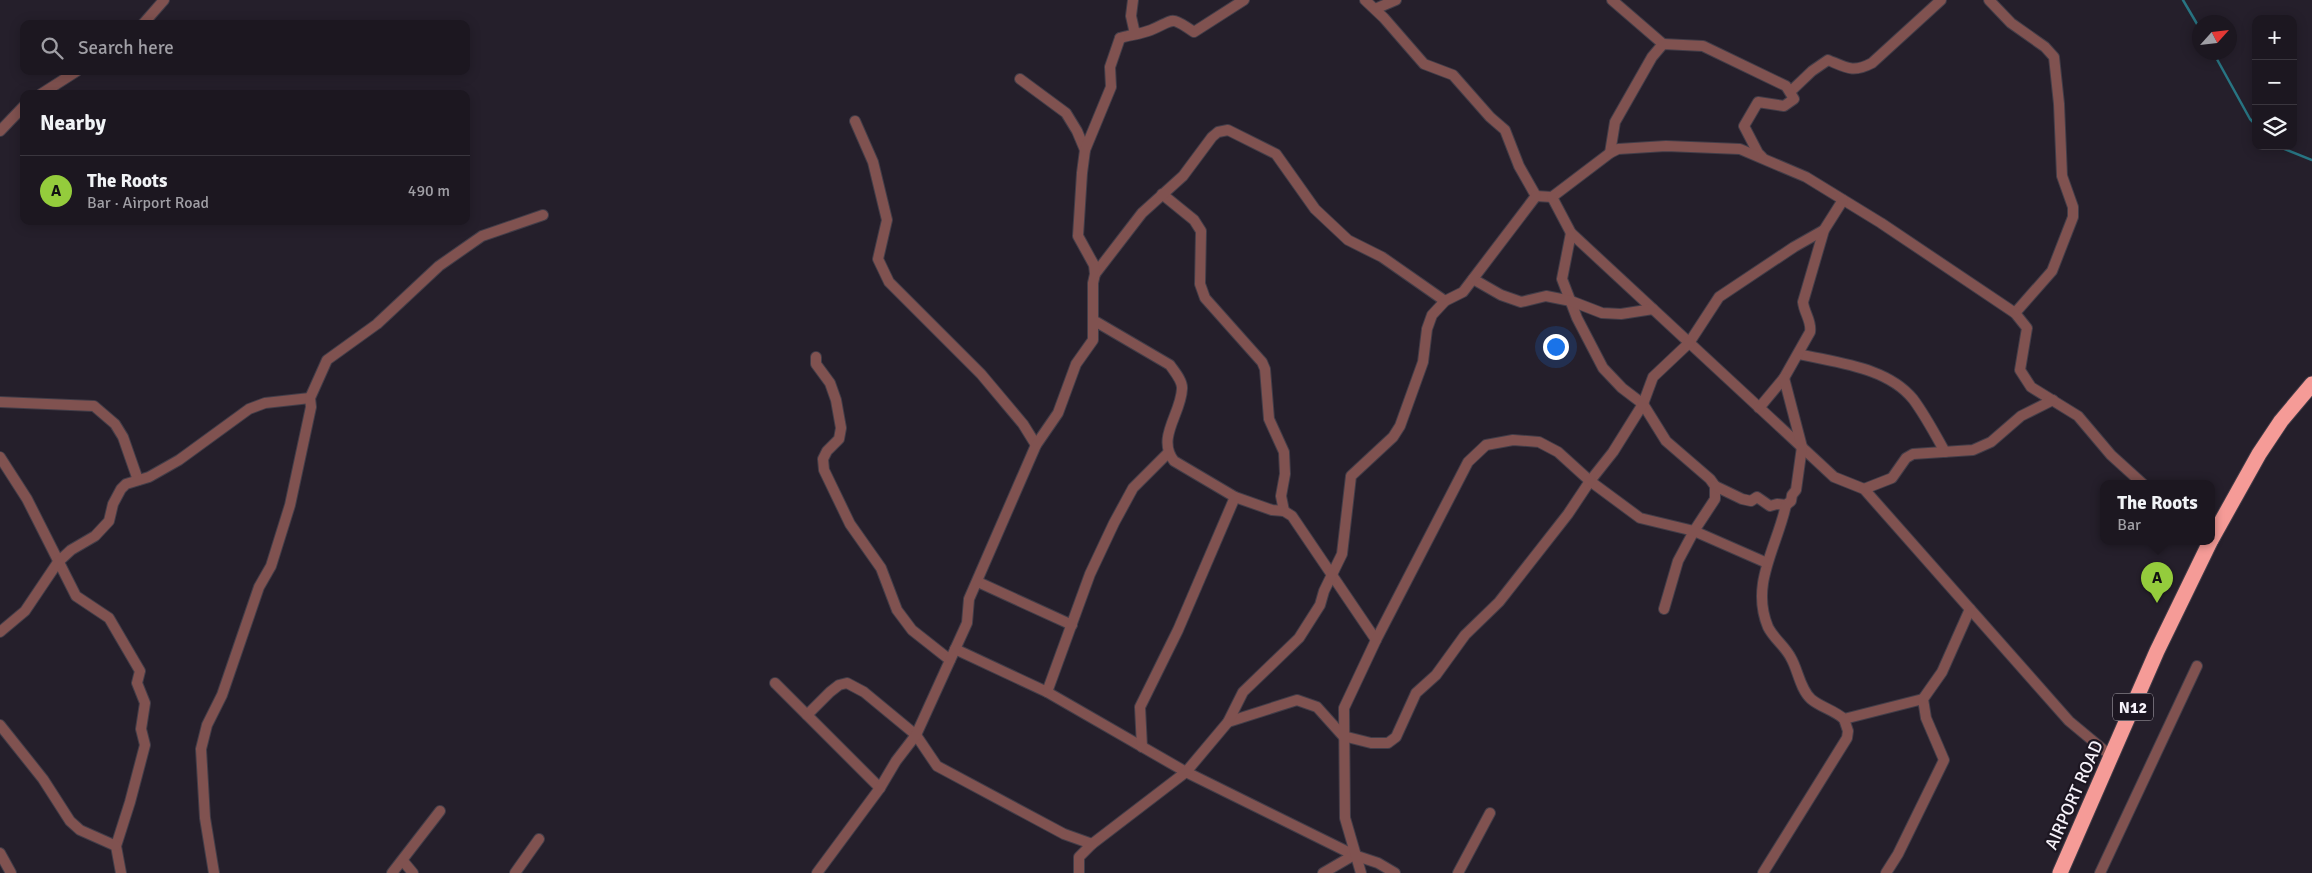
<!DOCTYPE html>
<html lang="en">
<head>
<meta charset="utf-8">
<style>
  :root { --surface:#1c1720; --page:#252029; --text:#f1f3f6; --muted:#a09fa5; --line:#3a363e; --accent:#94cc3c }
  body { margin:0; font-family:Signika,sans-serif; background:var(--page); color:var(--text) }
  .controls { position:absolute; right:15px; top:15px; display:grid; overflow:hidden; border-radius:10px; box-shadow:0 2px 12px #0003 }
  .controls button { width:45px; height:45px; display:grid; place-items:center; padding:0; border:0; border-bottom:1px solid var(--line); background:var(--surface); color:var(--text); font:25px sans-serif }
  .compass { position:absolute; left:2192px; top:15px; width:45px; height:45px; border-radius:50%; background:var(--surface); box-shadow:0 2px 12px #0003; rotate:63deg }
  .you { position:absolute; left:1555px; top:346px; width:18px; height:18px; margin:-12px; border:4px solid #fff; border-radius:50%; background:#1a73e8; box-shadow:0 0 0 8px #1a73e833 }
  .badge { display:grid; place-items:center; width:32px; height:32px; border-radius:50%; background:var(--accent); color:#111; font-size:16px; font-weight:700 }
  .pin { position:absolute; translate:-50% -41px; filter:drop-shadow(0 1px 2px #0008) }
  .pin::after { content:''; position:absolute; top:26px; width:18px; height:15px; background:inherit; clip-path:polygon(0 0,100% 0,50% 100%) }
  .popup { position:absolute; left:2100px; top:480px; width:115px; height:65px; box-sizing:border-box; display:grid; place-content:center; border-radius:10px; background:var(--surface); filter:drop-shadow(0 1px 4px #0005); font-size:16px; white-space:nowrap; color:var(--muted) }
  .popup b { font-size:19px; color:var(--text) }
  .popup::after { content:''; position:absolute; left:50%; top:100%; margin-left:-10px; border:10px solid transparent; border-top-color:var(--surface) }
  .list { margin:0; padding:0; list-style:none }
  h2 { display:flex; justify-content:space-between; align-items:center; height:65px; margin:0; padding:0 20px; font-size:21px }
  h2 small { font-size:16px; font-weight:400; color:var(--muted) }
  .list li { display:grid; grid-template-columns:32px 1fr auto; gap:15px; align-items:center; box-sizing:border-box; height:70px; padding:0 20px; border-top:1px solid var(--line) }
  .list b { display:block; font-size:19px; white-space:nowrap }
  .list p { margin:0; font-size:16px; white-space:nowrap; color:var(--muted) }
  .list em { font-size:16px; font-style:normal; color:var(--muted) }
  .icon { flex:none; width:28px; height:28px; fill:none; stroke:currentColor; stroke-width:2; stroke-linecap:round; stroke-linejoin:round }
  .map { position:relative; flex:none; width:2312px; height:873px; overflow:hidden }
  .search { position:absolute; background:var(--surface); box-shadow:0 2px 12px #0003; left:20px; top:20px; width:450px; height:55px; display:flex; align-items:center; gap:12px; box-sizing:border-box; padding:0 18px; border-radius:10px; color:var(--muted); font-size:19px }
  .panel { position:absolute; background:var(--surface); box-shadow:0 2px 12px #0003; left:20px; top:90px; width:450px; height:135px; border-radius:10px }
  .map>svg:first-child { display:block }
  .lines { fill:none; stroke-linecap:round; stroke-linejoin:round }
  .stream { stroke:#287583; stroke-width:2.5 }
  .street-casing { stroke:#423d48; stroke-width:12 }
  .highway-casing { stroke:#423d48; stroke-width:17 }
  .street { stroke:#805250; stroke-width:10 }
  .highway { stroke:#f59b97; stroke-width:15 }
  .labels { text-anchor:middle; stroke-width:4.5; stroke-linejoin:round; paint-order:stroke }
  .shield { fill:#1c1621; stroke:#b5b0b9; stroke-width:1 }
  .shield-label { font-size:16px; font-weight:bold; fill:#f6f2fa }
  .street-label { font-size:18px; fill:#f6f2fa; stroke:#1c1621 }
</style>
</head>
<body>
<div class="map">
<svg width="2312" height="873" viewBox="0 0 2312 873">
  <rect width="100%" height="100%" fill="#251f2b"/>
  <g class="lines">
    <g class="stream">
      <path d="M 2183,0 L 2200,29"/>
      <path d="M 2213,52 L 2250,119 L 2256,125"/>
      <path d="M 2277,146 L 2312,160"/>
    </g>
    <defs>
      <g id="street">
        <path d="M 1133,0 L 1131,16 L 1135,34 L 1120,38 C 1130,35 1141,34 1151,30 C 1175,20 1169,15 1194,32 L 1244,0"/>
        <path d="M 1365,0 L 1384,18 L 1424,64 L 1453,75 L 1490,117 L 1505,130 L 1519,166 L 1536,196"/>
        <path d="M 1612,0 L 1663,44"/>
        <path d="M 1989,0 L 2011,23 L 2045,47 L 2054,57 L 2059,104 L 2062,176 L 2073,207 L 2073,217 L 2052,271 L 2015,313"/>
        <path d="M 1375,9 L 1396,0"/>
        <path d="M 143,24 L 164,0"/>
        <path d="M 1020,79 L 1066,113 L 1077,131 L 1085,150"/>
        <path d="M 1791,91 L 1812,71 L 1828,60 C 1847,68 1853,73 1872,63 L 1941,0"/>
        <path d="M 41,94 L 77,71"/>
        <path d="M 855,121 L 873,162 L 887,220 L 878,259 L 889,282 L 981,374 L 1023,424 L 1036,445"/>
        <path d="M 0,131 L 24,106"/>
        <path d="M 1610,153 L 1615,122 L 1652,57 L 1663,44 L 1703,46 L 1786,86 L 1794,99 L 1784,106 L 1758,102 L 1744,126 L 1758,153 L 1762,157"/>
        <path d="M 1162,194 L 1194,220 L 1201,231 L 1200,284 L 1205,298 L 1262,362 L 1265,369 L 1269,419 L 1284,452 L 1285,474 L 1281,496 L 1284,511"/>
        <path d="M 1536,196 L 1552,197 L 1610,153 L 1618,149 L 1666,146 L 1740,149 L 1806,177 L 1881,223 L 2015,313 L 2027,328 L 2020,370 L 2031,387 L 2078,416 L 2111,455 L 2143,484"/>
        <path d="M 1552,197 L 1571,233 L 1834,477 L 1864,489 L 2069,721 L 2111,756"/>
        <path d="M 1571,233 L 1562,279 L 1577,318 L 1603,368 L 1622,388 L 1643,404 L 1666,441 L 1710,479 L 1715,486 L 1715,499 L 1694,531 L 1678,561 L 1664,609"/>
        <path d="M 1095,274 L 1142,213 L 1183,176 L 1212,137 L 1218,132 L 1228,130 L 1276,154 L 1315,209 L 1348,240 L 1382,257 L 1445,301"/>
        <path d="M 1473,279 L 1501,295 L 1521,302 L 1546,296 L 1571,301 L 1602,313 L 1621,314 L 1653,309"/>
        <path d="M 1093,320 L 1170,365 C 1174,371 1183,381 1182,389 C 1181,414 1156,438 1174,461 L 1235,497 L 1272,510 L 1284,511 L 1292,516 L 1376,640"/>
        <path d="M 1799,354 C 1837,363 1887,367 1913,399 C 1925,415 1935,434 1945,452"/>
        <path d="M 816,357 L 816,364 L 830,383 L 836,400 L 841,428 L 839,439 L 827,451 L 823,459 L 824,470 L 850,524 L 881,568 L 897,610 L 912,630 L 950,660"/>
        <path d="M 0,402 L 94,406 L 115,424 L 123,437 L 138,480"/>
        <path d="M 1759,408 L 1784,378 L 1810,332 C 1812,321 1804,313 1803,302 L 1824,230 L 1843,200"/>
        <path d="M 0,457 L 27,499 L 76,596 L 109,618 L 140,671 L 137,683 L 145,703 L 141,729 L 145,745 L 130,802 L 116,846 L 121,873"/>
        <path d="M 1715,486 L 1742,499 L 1751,501 L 1757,497 L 1770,506 L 1777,504 L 1786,505 L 1791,501 L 1792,495 L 1796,490 L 1802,447 L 1784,378"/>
        <path d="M 1864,489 L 1892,478 L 1906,458 L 1913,454 L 1973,450 L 1991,442 L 2021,416 L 2053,400"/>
        <path d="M 1786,505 C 1777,547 1750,584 1768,627 C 1774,639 1785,646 1791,658 C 1798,670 1800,689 1811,699 C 1820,707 1834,710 1844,719 L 1923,699"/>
        <path d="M 978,582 L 1072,625"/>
        <path d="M 0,632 L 25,611 L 58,562 L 71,550 L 95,536 L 109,521 L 113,504 L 121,489 L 126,484 L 149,477 L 179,460 L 249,409 L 265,403 L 310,398"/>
        <path d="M 955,649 L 1047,692 L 1186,772 L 1354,855 L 1378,863 L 1395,873"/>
        <path d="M 775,683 L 880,788"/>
        <path d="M 1047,692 L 1090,574 L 1114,523 L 1133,488 L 1168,453"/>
        <path d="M 807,715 L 830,692 L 839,685 L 847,683 L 864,692 L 916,735 L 937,766 L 1064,834 L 1092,844"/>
        <path d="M 1228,722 L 1297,700 L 1317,707 L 1343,736 L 1371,743 L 1388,743 L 1396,737 L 1416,693 L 1436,675 L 1465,635 L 1499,602 L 1568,514 L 1590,481 L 1613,452 L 1643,404 L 1653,377 L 1689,343 L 1719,297 L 1794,247 L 1824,230"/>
        <path d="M 0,725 L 43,779 L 70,821 L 80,830 L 116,846"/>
        <path d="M 1142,747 L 1140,707 L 1178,630 L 1235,497"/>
        <path d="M 0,853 L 11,873"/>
        <path d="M 403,861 L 413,873"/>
        <path d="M 214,873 L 205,818 L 201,749 L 207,725 L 222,695 L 259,587 L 271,566 L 290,505 L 311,407 L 310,398 L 327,360 L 377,324 L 439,266 L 482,236 L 543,215"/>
        <path d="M 392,873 L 440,811"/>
        <path d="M 515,873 L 539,839"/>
        <path d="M 817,873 L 880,788 L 896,761 L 916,735 L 967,623 L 969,599 L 1036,445 L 1058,413 L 1076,364 L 1093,340 L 1093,283 L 1095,274 L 1094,265 L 1078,236 L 1082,173 L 1085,150 L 1111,87 L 1110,67 L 1120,38"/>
        <path d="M 1079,873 L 1079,857 L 1092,844 L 1186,772 L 1228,722 L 1243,692 L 1299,638 L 1320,605 L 1324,591 L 1342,554 L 1351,476 L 1393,437 L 1400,426 L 1423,362 L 1427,329 L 1432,315 L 1445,301 L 1463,292 L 1536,196"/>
        <path d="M 1323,873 L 1354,855"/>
        <path d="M 1361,873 L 1345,818 L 1344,708 L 1376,640 L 1468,462 L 1486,445 L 1513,440 L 1539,442 L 1558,452 L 1590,481 L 1640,518 L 1694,531 L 1767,563"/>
        <path d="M 1458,873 L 1490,813"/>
        <path d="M 1763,873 L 1847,738 L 1848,731 L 1844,719"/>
        <path d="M 1886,873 L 1898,854 L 1944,760 L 1926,718 L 1923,699 L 1942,672 L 1970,609"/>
        <path d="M 2100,873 L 2197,666"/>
      </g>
      <g id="highway">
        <path d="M 2211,540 L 2259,454 L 2281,421 L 2312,384"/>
        <path d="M 2060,873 L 2157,651 L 2210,542"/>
      </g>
    </defs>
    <use href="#street" class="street-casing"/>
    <use href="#highway" class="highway-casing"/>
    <use href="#street" class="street"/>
    <use href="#highway" class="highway"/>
  </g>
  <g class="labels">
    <rect class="shield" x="2113" y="693.5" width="40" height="27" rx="4"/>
    <g class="shield-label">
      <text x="2133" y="713">N12</text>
    </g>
    <g class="street-label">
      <text transform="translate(2074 795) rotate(-66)" y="6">AIRPORT ROAD</text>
    </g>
  </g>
</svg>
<div class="controls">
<button>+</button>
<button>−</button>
<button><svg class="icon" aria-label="layers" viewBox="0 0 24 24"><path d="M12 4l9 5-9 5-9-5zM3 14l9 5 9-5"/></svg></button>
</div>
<svg class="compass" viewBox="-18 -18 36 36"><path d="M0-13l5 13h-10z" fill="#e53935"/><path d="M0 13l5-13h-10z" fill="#a09fa5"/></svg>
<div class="you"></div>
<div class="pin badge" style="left:2157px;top:603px">A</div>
<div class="popup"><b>The Roots</b>Bar</div>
<div class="search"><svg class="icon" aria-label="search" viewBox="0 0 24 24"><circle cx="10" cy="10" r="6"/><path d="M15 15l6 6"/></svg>Search here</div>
<section class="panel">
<h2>Nearby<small></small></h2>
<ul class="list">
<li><span class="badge">A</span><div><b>The Roots</b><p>Bar · Airport Road</p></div><em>490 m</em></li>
</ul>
</section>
</div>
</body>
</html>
